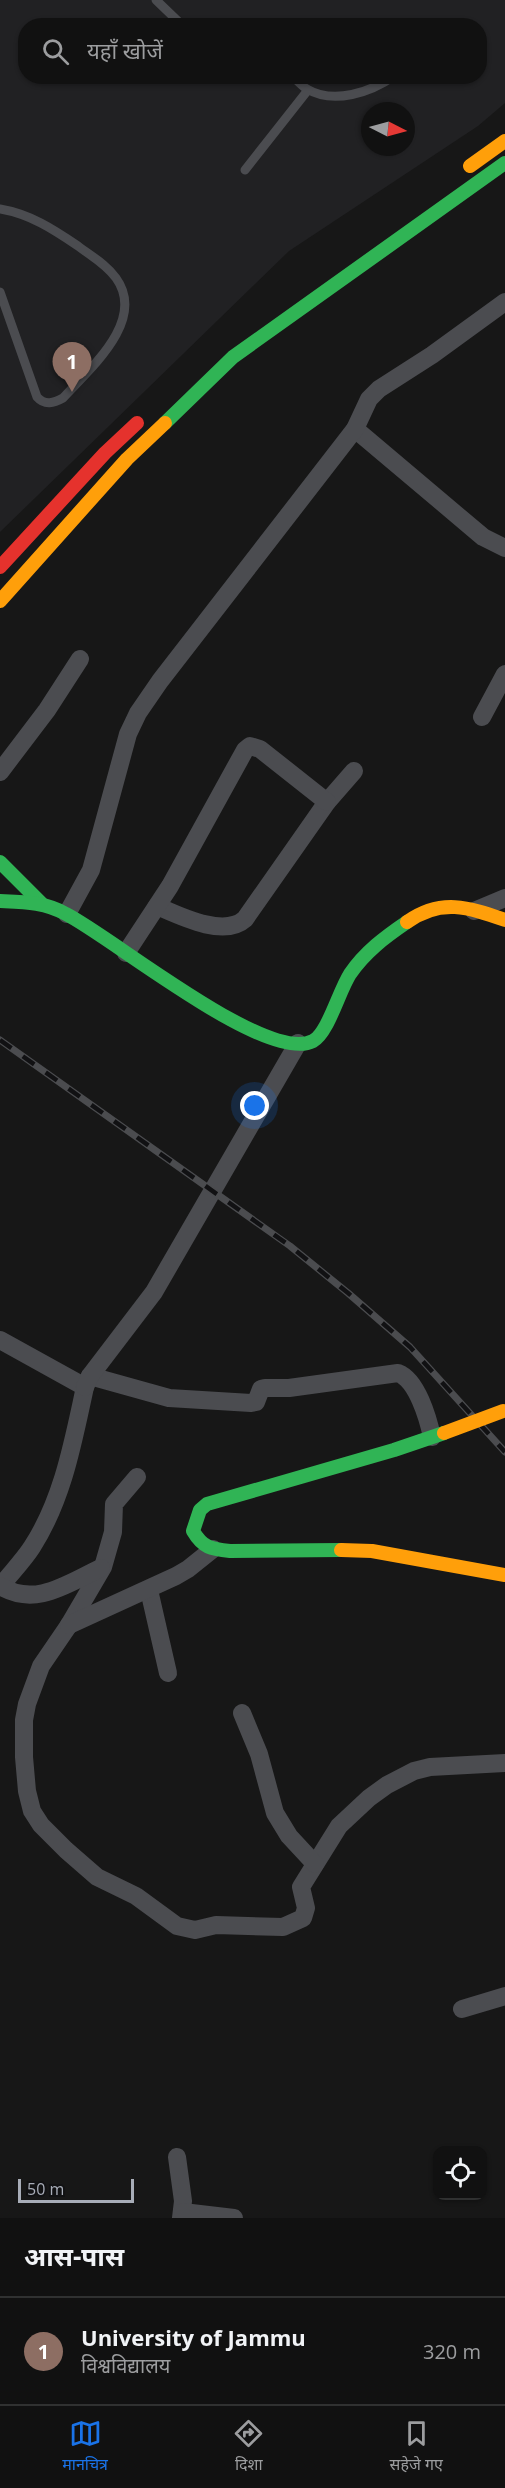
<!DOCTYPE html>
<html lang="hi">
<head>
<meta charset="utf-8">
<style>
  :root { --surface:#111; --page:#1a1a1a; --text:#f1f3f6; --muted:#9c9d9f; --line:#303131; --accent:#1a73e8 }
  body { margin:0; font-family:"Open Sans","Noto Sans Devanagari",sans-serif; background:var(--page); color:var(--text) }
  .controls { position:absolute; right:18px; bottom:18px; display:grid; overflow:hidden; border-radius:12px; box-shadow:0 2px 4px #0004 }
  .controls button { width:54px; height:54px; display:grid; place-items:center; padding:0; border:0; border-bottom:2px solid var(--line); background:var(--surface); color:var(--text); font:30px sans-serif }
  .compass { position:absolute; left:361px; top:102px; width:54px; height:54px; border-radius:50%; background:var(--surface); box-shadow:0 2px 4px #0004; rotate:96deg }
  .scale { position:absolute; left:18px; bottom:15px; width:116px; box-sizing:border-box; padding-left:6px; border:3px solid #a8adb8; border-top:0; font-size:16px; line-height:21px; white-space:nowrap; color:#a8adb8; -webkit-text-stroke:4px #111113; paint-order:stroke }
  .you { position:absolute; left:255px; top:1106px; width:21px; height:21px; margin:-15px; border:4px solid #fff; border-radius:50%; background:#1a73e8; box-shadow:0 0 0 9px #1a73e833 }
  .badge { display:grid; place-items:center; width:39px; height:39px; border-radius:50%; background:var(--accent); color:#fff; font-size:20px; font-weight:700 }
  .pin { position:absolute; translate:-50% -50px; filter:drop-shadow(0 2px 3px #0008) }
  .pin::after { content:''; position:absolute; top:32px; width:21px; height:18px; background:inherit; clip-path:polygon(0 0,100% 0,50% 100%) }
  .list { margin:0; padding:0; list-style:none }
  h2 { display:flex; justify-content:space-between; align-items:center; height:78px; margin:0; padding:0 24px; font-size:26px }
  h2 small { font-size:20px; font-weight:400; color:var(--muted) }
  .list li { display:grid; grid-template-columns:39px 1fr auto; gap:18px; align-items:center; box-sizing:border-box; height:108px; padding:0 24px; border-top:2px solid var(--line) }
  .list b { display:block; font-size:22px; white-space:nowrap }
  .list p { margin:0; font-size:20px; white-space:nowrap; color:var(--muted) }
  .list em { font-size:20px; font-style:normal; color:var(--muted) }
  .icon { flex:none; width:33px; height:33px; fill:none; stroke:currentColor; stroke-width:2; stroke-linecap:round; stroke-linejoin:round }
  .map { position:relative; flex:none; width:505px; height:2218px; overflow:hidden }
  .search { position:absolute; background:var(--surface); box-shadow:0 2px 4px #0004; left:18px; right:18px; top:18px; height:66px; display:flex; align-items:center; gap:15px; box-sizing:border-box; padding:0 21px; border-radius:24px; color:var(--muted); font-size:22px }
  .sheet { height:186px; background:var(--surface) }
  nav { display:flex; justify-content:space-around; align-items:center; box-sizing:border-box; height:84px; border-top:2px solid var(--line); background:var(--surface); font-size:16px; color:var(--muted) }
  nav a { display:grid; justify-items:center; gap:3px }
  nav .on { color:var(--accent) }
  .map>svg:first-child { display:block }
  .built { fill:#212123; fill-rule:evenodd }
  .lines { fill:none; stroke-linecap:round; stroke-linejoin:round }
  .lane { stroke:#4b4c50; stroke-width:9 }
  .street { stroke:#4b4c50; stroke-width:18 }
  .fast { stroke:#30b455; stroke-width:14 }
  .slow { stroke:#ff9f0a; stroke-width:14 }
  .jam { stroke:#e5322d; stroke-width:14 }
  .rail-casing { stroke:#4b4c4f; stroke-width:7 }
  .rail { stroke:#111113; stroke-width:4.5; stroke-dasharray:14; stroke-linecap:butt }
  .slow-bridge { stroke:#ff9f0a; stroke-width:14 }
</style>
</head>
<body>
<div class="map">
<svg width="505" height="2218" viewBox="0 0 505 2218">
  <rect width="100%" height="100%" fill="#171717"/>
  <path class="built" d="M 0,0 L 505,0 L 505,103 L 478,126 L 289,251 L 0,532 ZM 26,26 L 480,26 L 480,76 L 26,76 ZM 370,111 L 406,111 L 406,147 L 370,147 Z"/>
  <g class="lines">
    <g class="lane">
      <path d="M 156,0 L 183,26"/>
      <path d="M 292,76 C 297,80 302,86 307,89 C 334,105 371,92 394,76"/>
      <path d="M 245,170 L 308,90"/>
      <path d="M 0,209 C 30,214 53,229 78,246 C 91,256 106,264 116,278 C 147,321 89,369 63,398 C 54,403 45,406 37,397 L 0,292"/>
    </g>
    <g class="street">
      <path d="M 355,429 L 483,537 L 505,548"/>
      <path d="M 482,717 L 505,674"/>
      <path d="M 0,772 L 47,710 L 80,659"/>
      <path d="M 157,906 C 180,916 224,938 245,919 L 327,802 L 354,771"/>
      <path d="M 474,911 L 505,898"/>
      <path d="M 67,914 L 91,870 L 128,734 L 138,713 L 160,681 L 355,429 L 369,399 L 379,389 L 432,355 L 505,302"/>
      <path d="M 126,953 L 170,886 L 245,750 L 250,746 L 260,749 L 327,802"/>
      <path d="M 0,1340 L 85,1387 C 73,1442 63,1499 32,1547 C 23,1561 10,1574 0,1587"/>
      <path d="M 90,1376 L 169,1398 L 251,1403 L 256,1402 L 261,1389 L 265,1388 L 289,1388 L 398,1373 C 417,1380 428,1418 432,1437"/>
      <path d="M 85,1387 L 90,1376 L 154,1292 L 298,1043"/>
      <path d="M 137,1477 L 114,1504 L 113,1532 L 103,1567 L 69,1625 L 41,1666 L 27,1704 L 24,1720 L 24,1757 L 27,1791 L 32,1811 L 41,1825 L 66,1850 L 97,1877 L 136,1896 L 177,1926 L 195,1930 L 216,1925 L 283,1927 L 303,1918 L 306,1908 L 301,1887 L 339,1826 L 369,1798 L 387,1785 L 414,1771 L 430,1767 L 505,1763"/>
      <path d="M 0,1586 C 36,1608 68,1583 101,1568"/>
      <path d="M 149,1590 L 168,1673"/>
      <path d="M 69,1625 L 176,1576 L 188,1569 L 213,1549"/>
      <path d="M 242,1713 L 259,1754 L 275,1813 L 289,1836 L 315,1864"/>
      <path d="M 462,2009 L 505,1996"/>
      <path d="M 177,2157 L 183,2201 L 181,2218"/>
      <path d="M 183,2212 L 234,2218"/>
    </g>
    <g class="fast">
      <path d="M 165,423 L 233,357 L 505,163"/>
      <path d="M 0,862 L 41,903"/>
      <path d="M 0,901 C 24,902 45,902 66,914 C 112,937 267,1065 313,1041 C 328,1033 339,991 350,974 C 365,952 385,937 407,922"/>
      <path d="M 341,1550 L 230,1551 C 211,1549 203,1548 193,1531 L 200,1510 L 207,1504 L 394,1450 L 444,1433"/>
    </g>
    <g class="slow">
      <path d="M 470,166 L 505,141"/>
      <path d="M 0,601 L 127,459 L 165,423"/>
      <path d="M 407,922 C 441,898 468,907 505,920"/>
      <path d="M 341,1550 L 372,1551 L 505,1575"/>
    </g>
    <path class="jam" d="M 0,567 L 105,453 L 137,423"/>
    <defs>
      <path id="rail" d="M 0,1040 L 290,1246 L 348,1293 L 410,1347 L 505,1452"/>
    </defs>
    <use href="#rail" class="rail-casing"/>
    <use href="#rail" class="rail"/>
    <path class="slow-bridge" d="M 444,1433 L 503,1411"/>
  </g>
</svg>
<div class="controls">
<button><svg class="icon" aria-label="locate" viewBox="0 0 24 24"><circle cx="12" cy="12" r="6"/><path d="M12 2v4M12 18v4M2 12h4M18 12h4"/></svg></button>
</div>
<svg class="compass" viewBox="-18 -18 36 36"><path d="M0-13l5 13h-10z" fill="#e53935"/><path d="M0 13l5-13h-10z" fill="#9c9d9f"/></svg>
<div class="scale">50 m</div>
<div class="you"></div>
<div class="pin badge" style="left:72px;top:392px;background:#8d6e63">1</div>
<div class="search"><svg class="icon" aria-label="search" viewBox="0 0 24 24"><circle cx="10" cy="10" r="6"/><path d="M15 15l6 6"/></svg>यहाँ खोजें</div>
</div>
<section class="sheet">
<h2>आस-पास<small></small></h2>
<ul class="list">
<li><span class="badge" style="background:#8d6e63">1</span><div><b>University of Jammu</b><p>विश्वविद्यालय</p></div><em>320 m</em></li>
</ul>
</section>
<nav>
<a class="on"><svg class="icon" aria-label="map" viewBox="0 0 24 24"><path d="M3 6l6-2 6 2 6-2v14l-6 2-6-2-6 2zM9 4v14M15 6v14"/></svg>मानचित्र</a>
<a><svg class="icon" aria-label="directions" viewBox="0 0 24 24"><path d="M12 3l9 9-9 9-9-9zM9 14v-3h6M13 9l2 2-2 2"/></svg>दिशा</a>
<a><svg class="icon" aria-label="saved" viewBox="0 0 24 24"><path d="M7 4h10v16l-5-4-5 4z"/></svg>सहेजे गए</a>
</nav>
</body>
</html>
